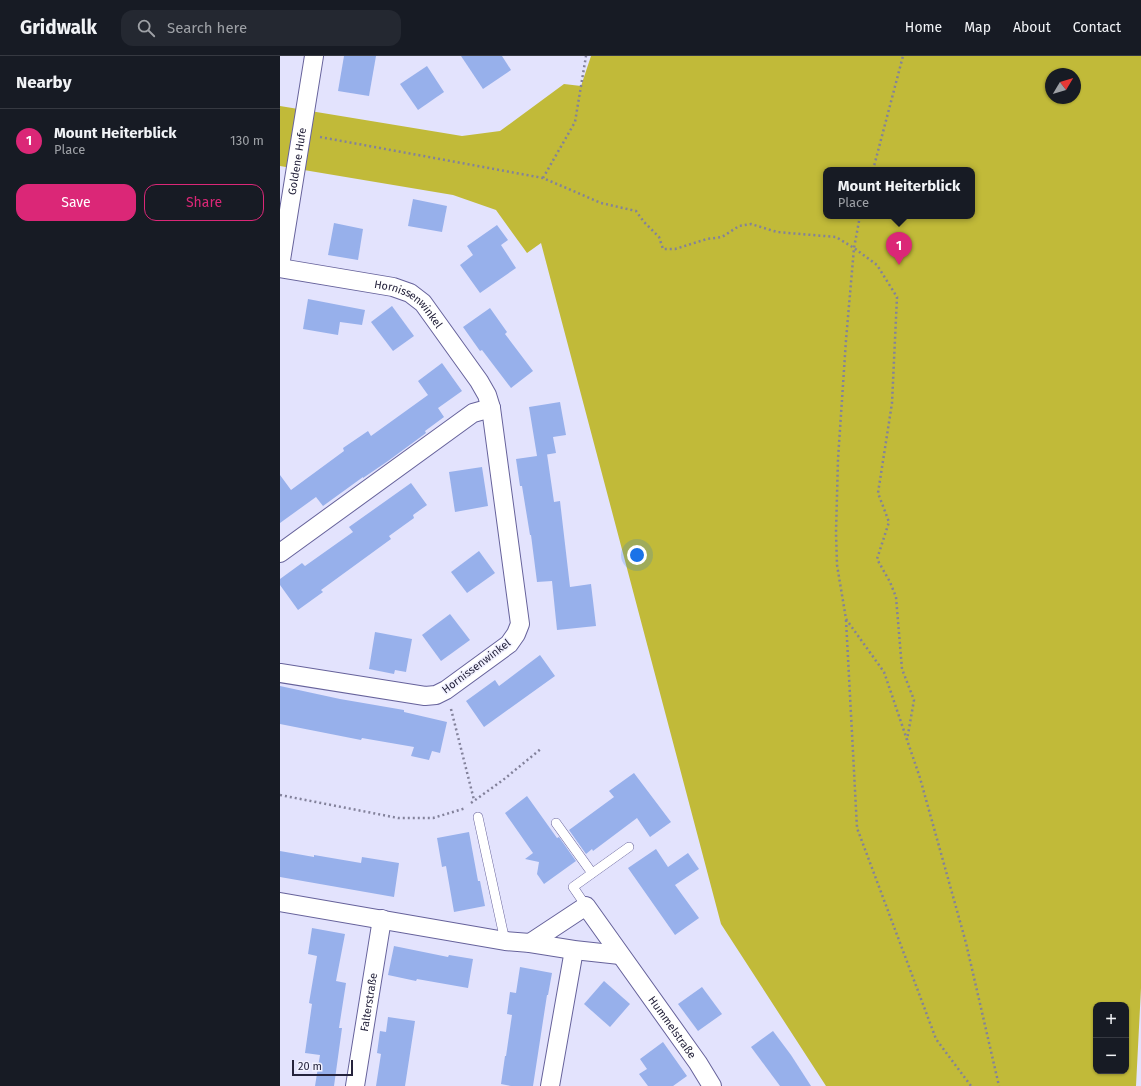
<!DOCTYPE html>
<html lang="en">
<head>
<meta charset="utf-8">
<style>
  :root { --surface:#171b24; --page:#242831; --text:#f1f3f6; --muted:#9ea1a6; --line:#363941; --accent:#db2777 }
  body { margin:0; font-family:"Fira Sans",sans-serif; background:var(--page); color:var(--text) }
  .controls { position:absolute; right:12px; bottom:12px; display:grid; overflow:hidden; border-radius:8px; box-shadow:0 1px 3px #0004 }
  .controls button { width:36px; height:36px; display:grid; place-items:center; padding:0; border:0; border-bottom:1px solid var(--line); background:var(--surface); color:var(--text); font:20px sans-serif }
  .compass { position:absolute; left:765px; top:12px; width:36px; height:36px; border-radius:50%; background:var(--surface); box-shadow:0 1px 3px #0004; rotate:52deg }
  .scale { position:absolute; left:12px; bottom:10px; width:61px; box-sizing:border-box; padding-left:4px; border:2px solid #25233c; border-top:0; font-size:11px; line-height:14px; white-space:nowrap; color:#25233c; -webkit-text-stroke:3px #f1f1ff; paint-order:stroke }
  .you { position:absolute; left:357px; top:499px; width:14px; height:14px; margin:-10px; border:3px solid #fff; border-radius:50%; background:#1a73e8; box-shadow:0 0 0 6px #1a73e833 }
  .badge { display:grid; place-items:center; width:26px; height:26px; border-radius:50%; background:var(--accent); color:#fff; font-size:13px; font-weight:700 }
  .pin { position:absolute; translate:-50% -33px; filter:drop-shadow(0 1px 2px #0008) }
  .pin::after { content:''; position:absolute; top:21px; width:14px; height:12px; background:inherit; clip-path:polygon(0 0,100% 0,50% 100%) }
  .popup { position:absolute; left:543px; top:111px; width:152px; height:52px; box-sizing:border-box; display:grid; place-content:center; border-radius:8px; background:var(--surface); filter:drop-shadow(0 1px 3px #0005); font-size:13px; white-space:nowrap; color:var(--muted) }
  .popup b { font-size:15px; color:var(--text) }
  .popup::after { content:''; position:absolute; left:50%; top:100%; margin-left:-8px; border:8px solid transparent; border-top-color:var(--surface) }
  .list { margin:0; padding:0; list-style:none }
  h2 { display:flex; justify-content:space-between; align-items:center; height:52px; margin:0; padding:0 16px; font-size:17px }
  h2 small { font-size:13px; font-weight:400; color:var(--muted) }
  .list li { display:grid; grid-template-columns:26px 1fr auto; gap:12px; align-items:center; box-sizing:border-box; height:64px; padding:0 16px; border-top:1px solid var(--line) }
  .list b { display:block; font-size:15px; white-space:nowrap }
  .list p { margin:0; font-size:13px; white-space:nowrap; color:var(--muted) }
  .list em { font-size:13px; font-style:normal; color:var(--muted) }
  .actions { display:flex; gap:8px; padding:12px 16px }
  .actions a { flex:1; padding:9px 0; border:1px solid var(--accent); border-radius:12px; text-align:center; font-size:14px; color:var(--accent) }
  .actions .main { background:var(--accent); color:#fff }
  .icon { flex:none; width:22px; height:22px; fill:none; stroke:currentColor; stroke-width:2; stroke-linecap:round; stroke-linejoin:round }
  .map { position:relative; flex:none; width:861px; height:1030px; overflow:hidden }
  header { display:flex; align-items:center; gap:24px; box-sizing:border-box; height:56px; padding:0 20px; background:var(--surface); border-bottom:1px solid var(--line) }
  header strong { font-size:19px }
  nav { display:flex; gap:22px; margin-inline-start:auto; font-size:14px }
  .search { width:280px; height:36px; background:var(--page); display:flex; align-items:center; gap:10px; box-sizing:border-box; padding:0 14px; border-radius:12px; color:var(--muted); font-size:15px }
  main { display:flex }
  aside { flex:1; background:var(--surface) }
  .map>svg:first-child { display:block }
  .green { fill:#c1ba39; fill-rule:evenodd }
  .building { fill:#97b0eb }
  .lines { fill:none; stroke-linecap:round; stroke-linejoin:round }
  .lane-casing { stroke:#66629b; stroke-width:10 }
  .street-casing { stroke:#66629b; stroke-width:20 }
  .path { stroke:#83829b; stroke-width:2.5; stroke-dasharray:2 3; stroke-linecap:butt }
  .lane { stroke:#fff; stroke-width:9 }
  .street { stroke:#fff; stroke-width:18 }
  .labels { text-anchor:middle; stroke-width:3; stroke-linejoin:round; paint-order:stroke }
  .street-label { font-size:11px; fill:#25233c; stroke:#f1f1ff }
</style>
</head>
<body>
<header>
<strong>Gridwalk</strong>
<div class="search"><svg class="icon" aria-label="search" viewBox="0 0 24 24"><circle cx="10" cy="10" r="6"/><path d="M15 15l6 6"/></svg>Search here</div>
<nav><a>Home</a><a>Map</a><a>About</a><a>Contact</a></nav>
</header>
<main>
<aside>
<h2>Nearby<small></small></h2>
<ul class="list">
<li><span class="badge">1</span><div><b>Mount Heiterblick</b><p>Place</p></div><em>130 m</em></li>
</ul>
<div class="actions"><a class="main">Save</a><a>Share</a></div>
</aside>
<div class="map">
<svg width="861" height="1030" viewBox="0 0 861 1030">
  <rect width="100%" height="100%" fill="#e3e3fd"/>
  <path class="green" d="M 311,0 L 861,0 L 861,932 L 856,1030 L 546,1030 L 441,868 L 261,187 L 247,197 L 216,154 L 173,139 L 0,110 L 0,50 L 182,80 L 220,75 L 284,28 L 301,30 ZM 771,18 L 795,18 L 795,42 L 771,42 ZM 546,114 L 692,114 L 692,160 L 546,160 ZM 816,949 L 846,949 L 846,1015 L 816,1015 Z"/>
  <g class="building">
    <path d="M 64,0 L 96,0 L 89,40 L 58,35 Z"/>
    <path d="M 181,0 L 222,0 L 231,14 L 203,33 Z"/>
    <path d="M 147,10 L 164,36 L 138,54 L 120,28 Z"/>
    <path d="M 133,143 L 167,150 L 162,176 L 128,170 Z"/>
    <path d="M 54,167 L 83,173 L 78,204 L 48,199 Z"/>
    <path d="M 217,169 L 228,184 L 221,189 L 236,212 L 200,237 L 180,209 L 193,199 L 187,190 Z"/>
    <path d="M 28,243 L 85,254 L 82,269 L 60,266 L 58,279 L 23,273 Z"/>
    <path d="M 112,250 L 134,280 L 113,295 L 91,266 Z"/>
    <path d="M 210,252 L 227,276 L 225,278 L 253,315 L 231,332 L 202,294 L 200,295 L 183,271 Z"/>
    <path d="M 162,307 L 182,335 L 158,352 L 164,361 L 145,375 L 146,377 L 108,405 L 83,422 L 83,421 L 43,450 L 36,441 L 0,467 L 0,419 L 11,434 L 64,395 L 63,392 L 88,375 L 91,380 L 148,339 L 138,325 Z"/>
    <path d="M 280,346 L 286,379 L 273,381 L 276,397 L 258,400 L 267,398 L 274,446 L 280,445 L 290,531 L 311,528 L 316,570 L 277,574 L 272,525 L 257,526 L 251,479 L 250,479 L 242,430 L 240,430 L 236,403 L 257,400 L 249,351 Z"/>
    <path d="M 202,411 L 208,450 L 175,456 L 169,416 Z"/>
    <path d="M 131,427 L 147,449 L 133,459 L 134,462 L 109,480 L 111,483 L 41,534 L 43,536 L 18,554 L 0,529 L 0,523 L 22,507 L 25,510 L 73,476 L 69,471 Z"/>
    <path d="M 199,495 L 215,517 L 187,537 L 171,516 Z"/>
    <path d="M 170,558 L 190,584 L 161,605 L 142,579 Z"/>
    <path d="M 95,576 L 132,583 L 126,616 L 115,614 L 114,618 L 89,613 Z"/>
    <path d="M 260,599 L 275,620 L 204,671 L 186,645 L 215,624 L 219,630 Z"/>
    <path d="M 0,630 L 60,643 L 124,654 L 124,656 L 167,666 L 160,697 L 152,695 L 149,704 L 131,700 L 134,691 L 82,682 L 81,684 L 0,668 Z"/>
    <path d="M 354,717 L 391,766 L 370,781 L 357,762 L 313,795 L 312,793 L 306,798 L 289,774 L 334,741 L 329,735 Z"/>
    <path d="M 247,740 L 277,782 L 279,781 L 296,805 L 264,828 L 257,818 L 259,806 L 245,803 L 253,797 L 225,757 Z"/>
    <path d="M 189,776 L 198,825 L 200,825 L 205,850 L 174,856 L 166,810 L 162,811 L 157,782 Z"/>
    <path d="M 376,793 L 388,811 L 408,797 L 419,813 L 395,829 L 419,862 L 395,879 L 348,812 Z"/>
    <path d="M 0,795 L 34,801 L 34,799 L 81,807 L 82,801 L 119,807 L 114,841 L 0,821 Z"/>
    <path d="M 32,872 L 65,878 L 56,925 L 66,927 L 59,972 L 62,972 L 54,1030 L 35,1030 L 40,999 L 25,997 L 32,948 L 29,947 L 37,900 L 28,898 Z"/>
    <path d="M 114,890 L 168,901 L 169,899 L 193,903 L 188,932 L 137,923 L 136,925 L 108,919 Z"/>
    <path d="M 240,911 L 272,917 L 268,939 L 267,939 L 253,1030 L 231,1030 L 221,1028 L 225,1000 L 226,1000 L 232,959 L 227,958 L 230,936 L 236,937 Z"/>
    <path d="M 324,925 L 350,948 L 330,971 L 304,948 Z"/>
    <path d="M 422,931 L 442,958 L 418,975 L 398,948 Z"/>
    <path d="M 108,961 L 135,965 L 125,1030 L 96,1030 L 101,998 L 97,997 L 100,975 L 106,976 Z"/>
    <path d="M 493,975 L 511,999 L 531,1030 L 500,1030 L 471,991 Z"/>
    <path d="M 383,986 L 407,1020 L 393,1030 L 368,1030 L 359,1018 L 367,1013 L 360,1003 Z"/>
  </g>
  <g class="lines">
    <defs>
      <g id="lane">
        <path d="M 198,761 L 225,885"/>
        <path d="M 276,767 L 312,817"/>
        <path d="M 306,850 L 293,831 L 349,791"/>
      </g>
      <g id="street">
        <path id="s1" d="M 0,210 L 34,0"/>
        <path id="s2" d="M 0,212 L 113,231 L 130,237 L 143,247 L 199,325 L 207,339 L 211,352 L 240,568 L 236,578 L 229,588 L 166,634 L 156,639 L 145,640 L 0,617"/>
        <path d="M 0,497 L 193,357 L 211,352"/>
        <path d="M 0,846 L 225,885 L 250,887 L 294,894 L 340,899"/>
        <path id="s3" d="M 250,887 L 306,850 L 418,1007 L 432,1030"/>
        <path id="s4" d="M 75,1030 L 102,863"/>
        <path d="M 270,1030 L 294,894"/>
      </g>
    </defs>
    <use href="#lane" class="lane-casing"/>
    <use href="#street" class="street-casing"/>
    <g class="path">
      <path d="M 40,81 L 263,122 L 321,147 L 356,155 L 364,166 L 379,181 L 383,193 L 395,193 L 427,183 L 442,181 L 459,170 L 471,168 L 497,176 L 556,181 L 574,192 L 597,209 L 617,241 L 612,347 L 598,437 L 609,466 L 597,503 L 610,526 L 616,541 L 622,613 L 634,644 L 627,684"/>
      <path d="M 593,114 L 623,0"/>
      <path d="M 263,122 L 295,66 L 306,0"/>
      <path d="M 580,160 L 574,192 L 566,284 L 558,403 L 556,477 L 557,509 L 566,563 L 604,616 L 640,722 L 686,887 L 719,1030"/>
      <path d="M 566,564 L 577,772 L 656,983 L 691,1030"/>
      <path d="M 171,653 L 194,744"/>
      <path d="M 0,739 L 118,762 L 153,762 L 186,752"/>
      <path d="M 191,747 L 223,724 L 262,692"/>
    </g>
    <use href="#lane" class="lane"/>
    <use href="#street" class="street"/>
  </g>
  <g class="labels">
    <g class="street-label">
      <text dy="4" stroke="none"><textPath href="#s1" startOffset="106">Goldene Hufe</textPath></text>
      <text dy="4" stroke="none"><textPath href="#s2" startOffset="137">Hornissenwinkel</textPath></text>
      <text transform="translate(196 610) rotate(-37)" y="4">Hornissenwinkel</text>
      <text dy="4" stroke="none"><textPath href="#s4" startOffset="85">Falterstraße</textPath></text>
      <text dy="4" stroke="none"><textPath href="#s3" startOffset="216">Hummelstraße</textPath></text>
    </g>
  </g>
</svg>
<div class="controls">
<button>+</button>
<button>−</button>
</div>
<svg class="compass" viewBox="-18 -18 36 36"><path d="M0-13l5 13h-10z" fill="#e53935"/><path d="M0 13l5-13h-10z" fill="#9ea1a6"/></svg>
<div class="scale">20 m</div>
<div class="you"></div>
<div class="pin badge" style="left:619px;top:209px">1</div>
<div class="popup"><b>Mount Heiterblick</b>Place</div>
</div>
</main>
</body>
</html>
